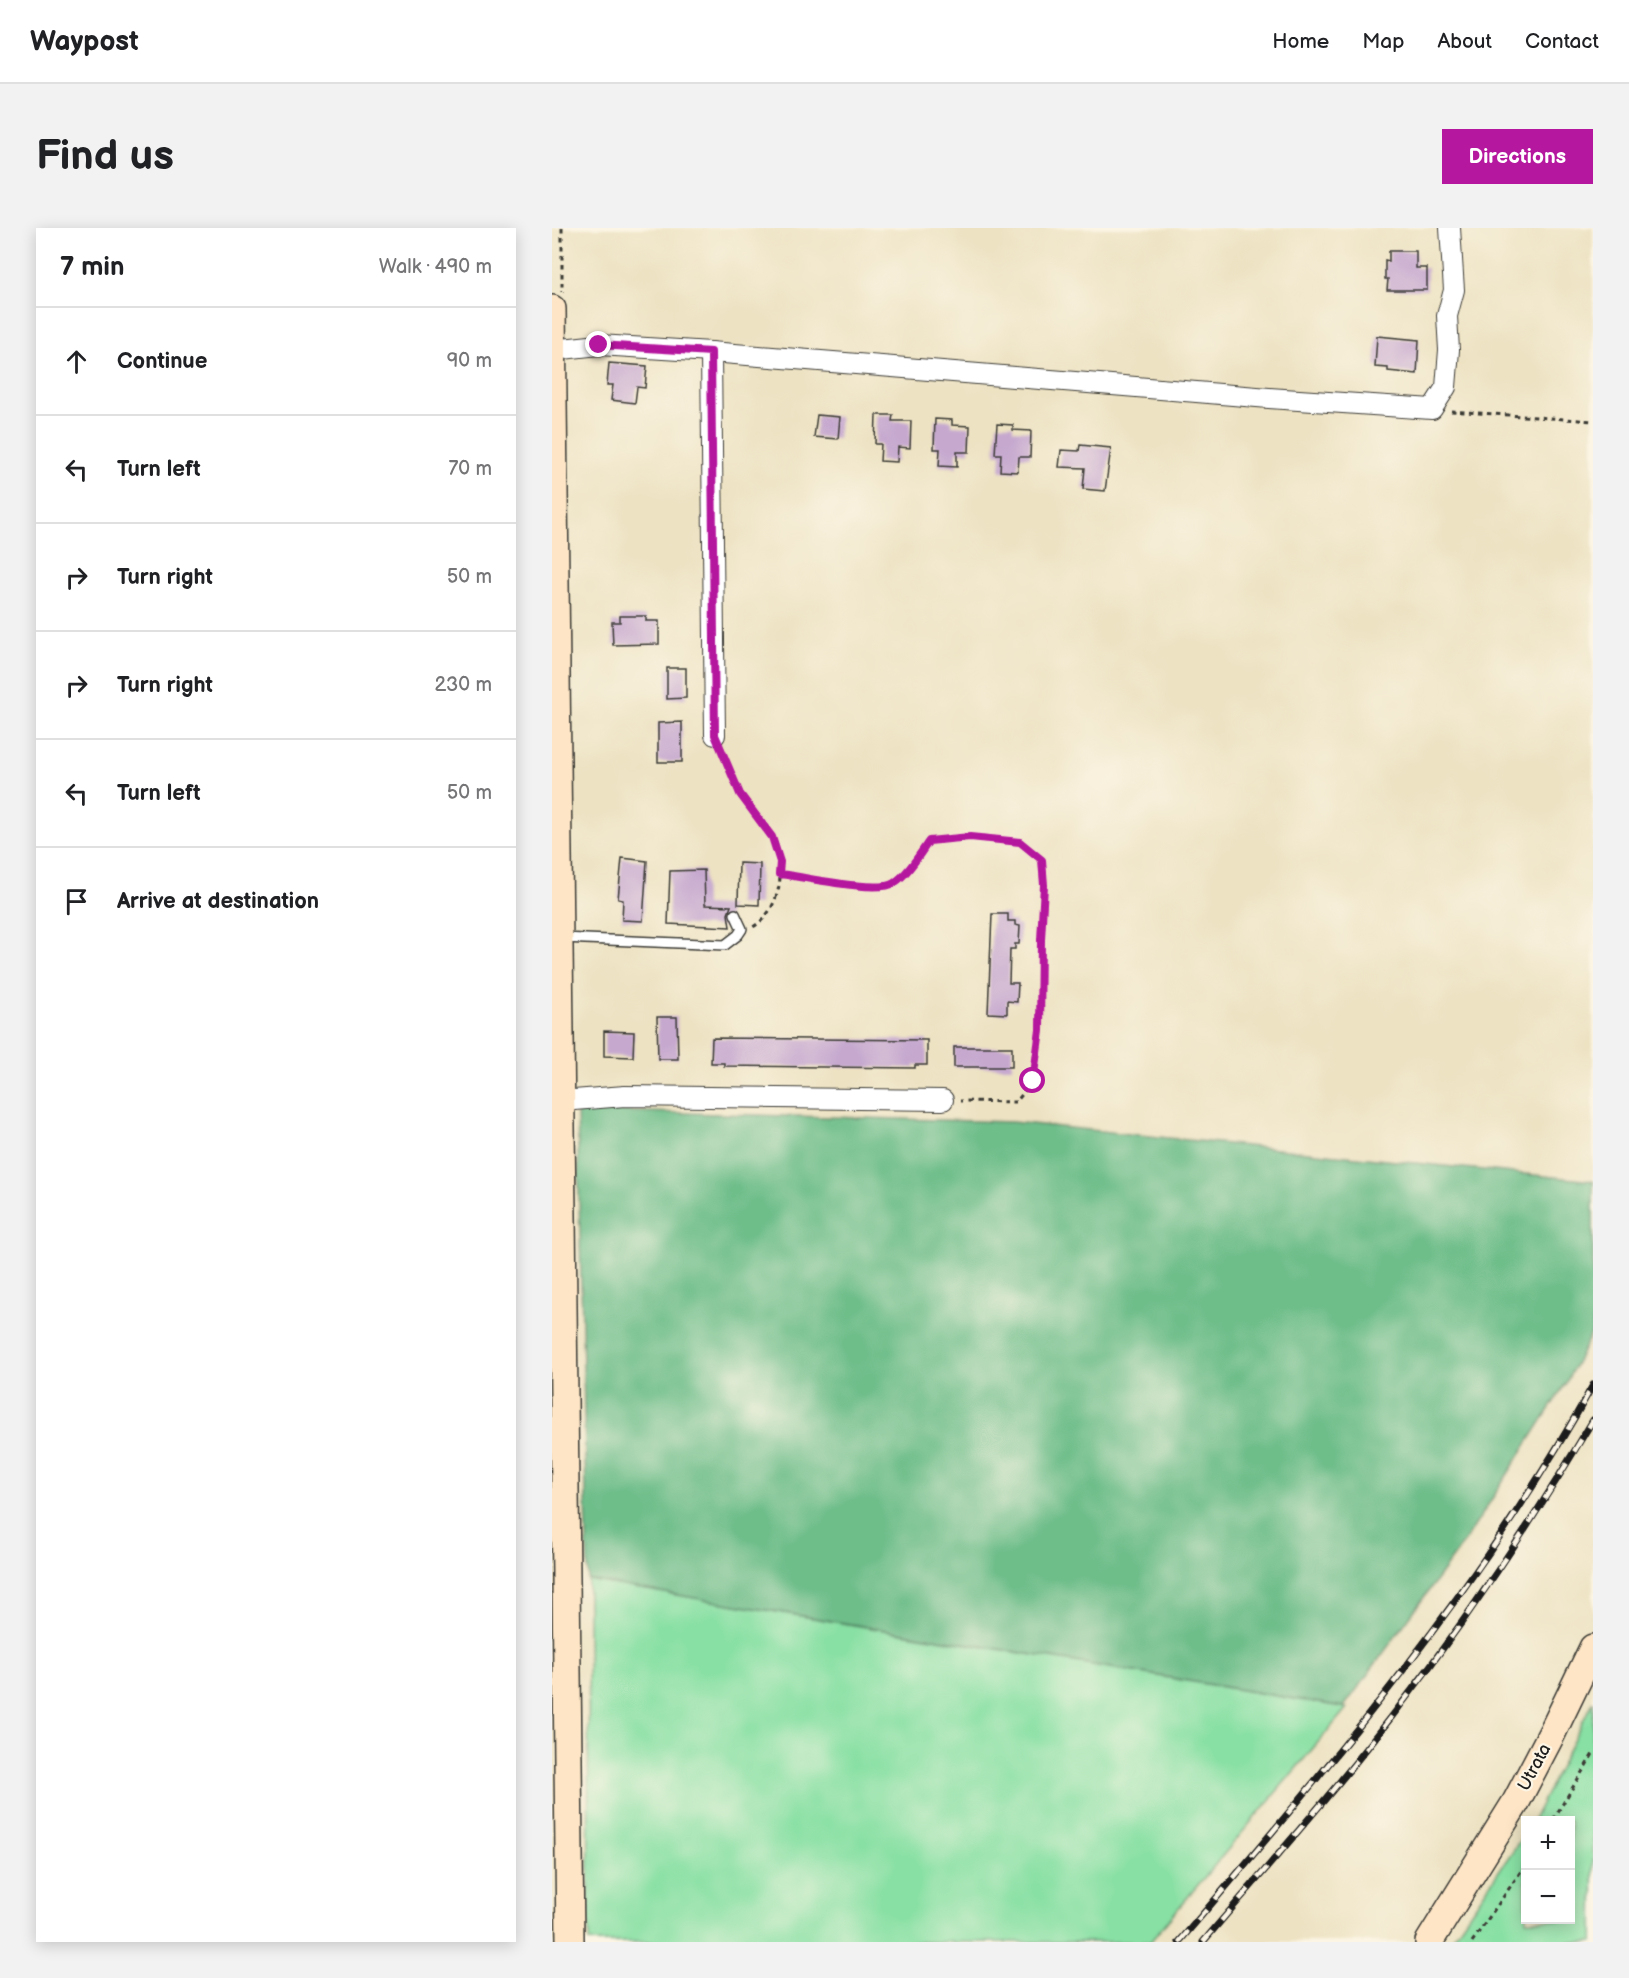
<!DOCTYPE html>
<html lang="en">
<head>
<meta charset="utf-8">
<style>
  :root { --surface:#fff; --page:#f2f2f2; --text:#202124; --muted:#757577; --line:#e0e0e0; --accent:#b5179e }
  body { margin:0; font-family:"Balsamiq Sans",sans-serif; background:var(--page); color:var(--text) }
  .controls { position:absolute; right:18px; bottom:18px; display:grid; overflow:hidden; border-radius:0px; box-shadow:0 3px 15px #0003 }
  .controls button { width:54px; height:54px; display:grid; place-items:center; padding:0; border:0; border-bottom:2px solid var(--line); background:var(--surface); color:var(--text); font:30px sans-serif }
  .stop { position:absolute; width:18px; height:18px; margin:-14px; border:4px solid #b5179e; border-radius:50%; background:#fff }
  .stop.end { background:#b5179e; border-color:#fff; box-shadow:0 2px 6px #0008 }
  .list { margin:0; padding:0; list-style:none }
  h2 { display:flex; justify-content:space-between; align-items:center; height:78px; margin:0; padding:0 24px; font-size:26px }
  h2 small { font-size:20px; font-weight:400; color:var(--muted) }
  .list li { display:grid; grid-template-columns:39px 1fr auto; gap:18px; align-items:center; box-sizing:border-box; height:108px; padding:0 24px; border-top:2px solid var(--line) }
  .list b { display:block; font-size:22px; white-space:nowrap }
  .list em { font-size:20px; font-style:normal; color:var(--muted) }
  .icon { flex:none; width:33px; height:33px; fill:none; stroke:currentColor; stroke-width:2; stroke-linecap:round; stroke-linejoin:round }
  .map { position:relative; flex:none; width:1041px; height:1714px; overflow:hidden; border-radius:0px }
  header { display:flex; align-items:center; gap:36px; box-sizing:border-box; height:84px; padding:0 30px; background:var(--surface); border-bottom:2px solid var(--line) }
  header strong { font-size:28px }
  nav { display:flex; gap:33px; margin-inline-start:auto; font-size:21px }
  .intro { display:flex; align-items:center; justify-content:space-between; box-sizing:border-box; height:144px; padding:0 36px }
  h1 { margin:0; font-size:42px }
  .button { padding:15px 27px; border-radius:0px; background:var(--accent); color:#fff; font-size:21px; font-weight:700 }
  main { display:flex; gap:36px; padding:0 36px }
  aside { flex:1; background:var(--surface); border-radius:0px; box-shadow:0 3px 15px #0003 }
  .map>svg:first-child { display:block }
  .green { fill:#88e0a4; stroke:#527e60; stroke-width:1.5 }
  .forest { fill:#6ebe8a; stroke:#456d53; stroke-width:1.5 }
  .building { fill:#c6a8cf }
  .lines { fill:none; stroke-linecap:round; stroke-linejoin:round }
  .lane-casing { stroke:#3b3a35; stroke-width:12 }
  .street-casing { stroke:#3b3a35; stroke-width:22 }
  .secondary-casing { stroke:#3b3a35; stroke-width:30 }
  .path { stroke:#3b3a35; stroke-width:3; stroke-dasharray:4.5 4.5; stroke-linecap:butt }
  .lane { stroke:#fff; stroke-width:9 }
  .street { stroke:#fff; stroke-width:20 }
  .secondary { stroke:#fde5c5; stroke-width:27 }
  .rail-casing { stroke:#1c1c1c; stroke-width:7 }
  .rail { stroke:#fcf5e5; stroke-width:4.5; stroke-dasharray:14; stroke-linecap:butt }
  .route { stroke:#b5179e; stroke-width:8 }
  .labels { text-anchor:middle; stroke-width:4.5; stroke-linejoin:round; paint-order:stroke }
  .street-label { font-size:18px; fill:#1c1c1c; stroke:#fcf5e5 }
</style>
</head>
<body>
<header>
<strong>Waypost</strong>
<nav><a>Home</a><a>Map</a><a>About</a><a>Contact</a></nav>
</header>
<div class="intro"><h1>Find us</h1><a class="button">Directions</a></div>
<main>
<aside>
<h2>7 min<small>Walk · 490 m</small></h2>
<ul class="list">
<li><svg class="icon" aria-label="ahead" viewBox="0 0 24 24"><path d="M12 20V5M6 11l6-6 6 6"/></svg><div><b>Continue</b></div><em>90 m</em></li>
<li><svg class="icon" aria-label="left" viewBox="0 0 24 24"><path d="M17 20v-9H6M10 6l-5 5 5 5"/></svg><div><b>Turn left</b></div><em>70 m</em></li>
<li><svg class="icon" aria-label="right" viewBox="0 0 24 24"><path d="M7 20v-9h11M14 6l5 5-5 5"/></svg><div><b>Turn right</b></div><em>50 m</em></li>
<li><svg class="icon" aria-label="right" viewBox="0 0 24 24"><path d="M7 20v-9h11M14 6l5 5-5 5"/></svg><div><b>Turn right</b></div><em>230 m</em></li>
<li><svg class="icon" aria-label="left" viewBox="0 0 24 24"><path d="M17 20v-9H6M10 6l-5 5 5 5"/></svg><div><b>Turn left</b></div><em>50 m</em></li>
<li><svg class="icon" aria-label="arrive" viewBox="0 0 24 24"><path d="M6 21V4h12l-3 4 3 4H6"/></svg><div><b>Arrive at destination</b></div></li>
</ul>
</aside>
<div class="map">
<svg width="1041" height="1714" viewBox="0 0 1041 1714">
  <rect width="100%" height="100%" fill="#fcf5e5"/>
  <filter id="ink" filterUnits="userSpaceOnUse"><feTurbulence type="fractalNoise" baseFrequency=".0167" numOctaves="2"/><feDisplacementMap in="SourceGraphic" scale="12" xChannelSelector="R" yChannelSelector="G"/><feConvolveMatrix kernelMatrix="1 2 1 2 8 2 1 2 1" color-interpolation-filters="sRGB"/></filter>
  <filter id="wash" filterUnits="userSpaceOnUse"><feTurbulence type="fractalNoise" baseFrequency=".008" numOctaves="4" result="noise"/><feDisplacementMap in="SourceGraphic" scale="24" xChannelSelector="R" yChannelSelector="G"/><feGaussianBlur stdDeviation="1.35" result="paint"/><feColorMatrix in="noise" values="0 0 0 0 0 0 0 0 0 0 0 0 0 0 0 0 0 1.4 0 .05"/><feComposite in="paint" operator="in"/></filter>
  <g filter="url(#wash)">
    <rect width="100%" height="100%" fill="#ede2c2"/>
    <g class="green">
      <path d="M 36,1352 L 795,1480 L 598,1714 L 37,1714 Z"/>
      <path d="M 1041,1473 L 1041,1714 L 898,1714 L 973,1605 L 974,1692 L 1018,1692 L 1018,1592 L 981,1592 Z"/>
    </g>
    <path class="forest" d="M 25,882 L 460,894 L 1041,953 L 1041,1102 L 1014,1155 L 913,1313 L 792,1479 L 36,1352 Z"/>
    <g id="blocks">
      <g class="building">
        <path d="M 837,23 L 864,23 L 864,40 L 875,40 L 875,62 L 835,62 L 836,51 L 833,51 L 833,32 L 837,33 Z"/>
        <path d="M 825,108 L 867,112 L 865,146 L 836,143 L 836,140 L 823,139 Z"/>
        <path d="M 57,135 L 95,138 L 93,160 L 85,159 L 83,175 L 59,172 L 61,157 L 55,157 Z"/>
        <path d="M 265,187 L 288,189 L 286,211 L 262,209 Z"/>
        <path d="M 324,187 L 341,187 L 340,193 L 359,193 L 358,220 L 346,219 L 345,234 L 328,233 L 329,216 L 323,216 Z"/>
        <path d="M 383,191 L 400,192 L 400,197 L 418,198 L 417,224 L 405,224 L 405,239 L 387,238 L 388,221 L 382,221 Z"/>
        <path d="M 445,196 L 461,197 L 461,202 L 479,203 L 478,229 L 467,229 L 466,244 L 448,243 L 449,226 L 443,226 Z"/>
        <path d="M 528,217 L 559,220 L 553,263 L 531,261 L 533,240 L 507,239 L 509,222 L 527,223 Z"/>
        <path d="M 68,388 L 94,388 L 94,393 L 107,393 L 107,416 L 61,417 L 60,394 L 68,394 Z"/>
        <path d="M 115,440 L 134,440 L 134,470 L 115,471 Z"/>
        <path d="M 130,494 L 130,534 L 106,534 L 106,495 Z"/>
        <path d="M 70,630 L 95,633 L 91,693 L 70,692 L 71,672 L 66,671 Z"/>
        <path d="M 187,635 L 208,636 L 207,677 L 186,676 Z"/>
        <path d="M 152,642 L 153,677 L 179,678 L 176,686 L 178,699 L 116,696 L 118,643 Z"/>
        <path d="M 440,686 L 456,686 L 456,693 L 463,693 L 463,697 L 468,698 L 467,716 L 463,716 L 463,721 L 458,721 L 457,755 L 466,755 L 465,774 L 455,773 L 455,786 L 436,785 Z"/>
        <path d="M 105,789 L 125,789 L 126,831 L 106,831 Z"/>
        <path d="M 52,803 L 82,804 L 81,829 L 52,828 Z"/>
        <path d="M 160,810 L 375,812 L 375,837 L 363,837 L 363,840 L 172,838 L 172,835 L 159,835 Z"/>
        <rect x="402" y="819" width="58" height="20"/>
      </g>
    </g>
  </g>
  <g filter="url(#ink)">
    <use href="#blocks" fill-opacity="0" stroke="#3b3a35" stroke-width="1.5"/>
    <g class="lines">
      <defs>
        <path id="lane" d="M 10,710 L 173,717 L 186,707 L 190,701 L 183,686"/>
        <g id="street">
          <path d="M 1,122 L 47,117 L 159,124 L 717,170 L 880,181 L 894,159 L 897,122 L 895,88 L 902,62 L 898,0"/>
          <path d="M 159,124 L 163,507"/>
          <path d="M 9,873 L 73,868 L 391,872"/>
        </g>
        <g id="secondary">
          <path d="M 0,81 L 18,1714"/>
          <path d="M 877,1714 L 964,1574 L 1000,1505 L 1041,1420"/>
        </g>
      </defs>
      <use href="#lane" class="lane-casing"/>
      <use href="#street" class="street-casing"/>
      <use href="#secondary" class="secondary-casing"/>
      <g class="path">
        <path d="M 10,0 L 10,64"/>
        <path d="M 899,183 L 1041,193"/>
        <path d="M 169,521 C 175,535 180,550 187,564 C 196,580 211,592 220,608 C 235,637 230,681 201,699"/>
        <path d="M 227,646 C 249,648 326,666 342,655 C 356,646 367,627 377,613 L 418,609 L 468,614 L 490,632 L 492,657 L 489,712 L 488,803 L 481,853 L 464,874 L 408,873"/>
        <path d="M 1001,1592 L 1041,1526"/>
        <path d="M 920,1714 L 974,1636"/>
      </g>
      <use href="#lane" class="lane"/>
      <use href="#street" class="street"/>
      <use href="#secondary" class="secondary"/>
      <defs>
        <g id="rail">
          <path d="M 627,1714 C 778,1537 928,1362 1041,1157"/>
          <path d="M 651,1714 C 715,1639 781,1565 841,1487 C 914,1393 980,1295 1041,1192"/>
        </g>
      </defs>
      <use href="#rail" class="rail-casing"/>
      <use href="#rail" class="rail"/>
    </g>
  </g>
  <g class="lines" filter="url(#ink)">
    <path class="route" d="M 47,117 L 159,124 L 163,507 L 188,566 L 220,609 L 228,634 L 227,646 C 249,648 326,666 342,655 C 356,646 367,627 377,613 L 418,609 L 468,614 L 490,632 L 492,657 L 489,712 L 488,802 L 481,853"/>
  </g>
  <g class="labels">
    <g class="street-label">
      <text transform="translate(982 1539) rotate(-62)" y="6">Utrata</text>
    </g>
  </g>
</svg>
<div class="controls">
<button>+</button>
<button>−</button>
</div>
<div class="stop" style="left:481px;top:853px"></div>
<div class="stop end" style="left:47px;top:117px"></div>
</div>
</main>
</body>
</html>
